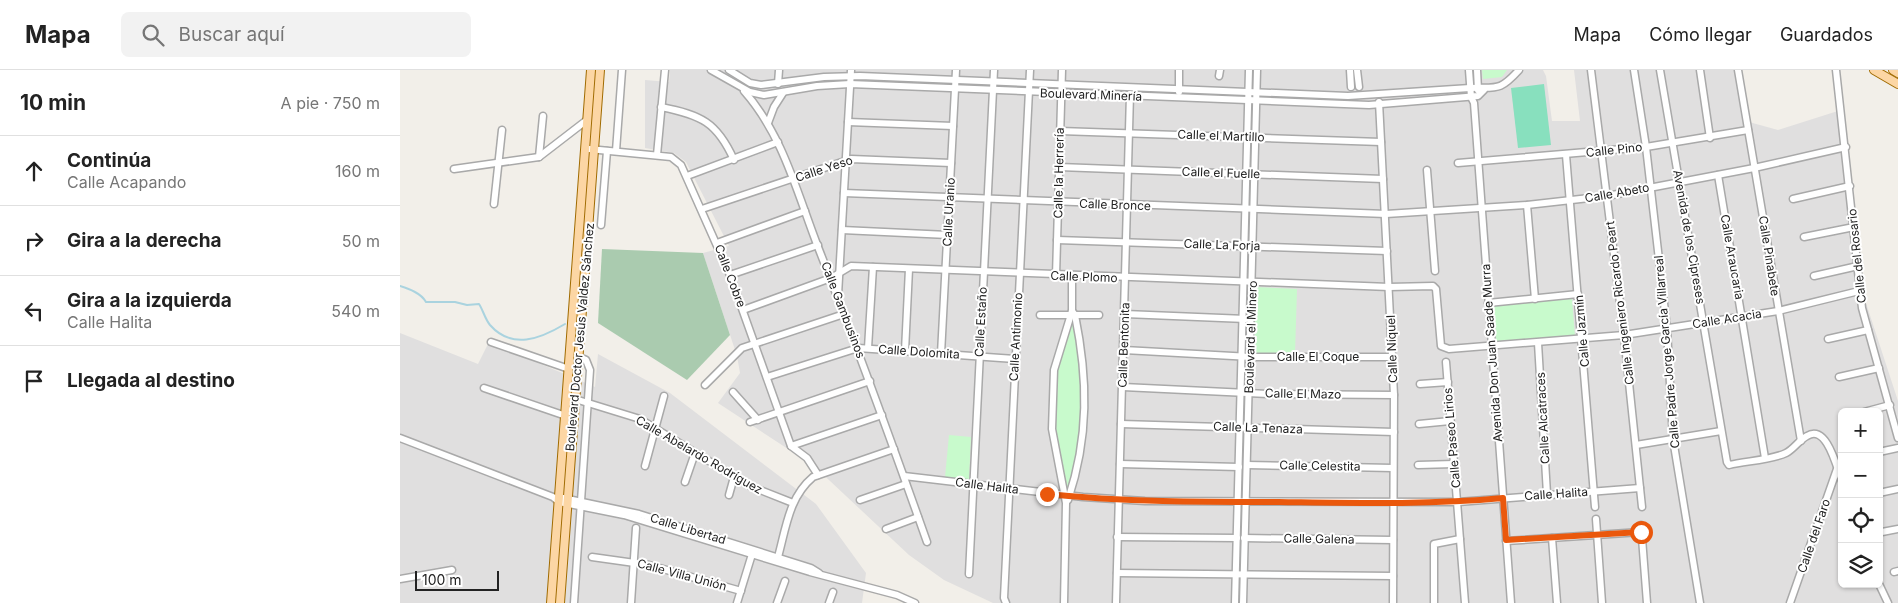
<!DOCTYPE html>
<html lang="es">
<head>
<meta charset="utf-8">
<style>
  :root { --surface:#fff; --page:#f2f2f2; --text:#222; --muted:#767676; --line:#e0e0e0 }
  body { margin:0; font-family:Inter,sans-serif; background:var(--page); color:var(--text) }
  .controls { position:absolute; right:15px; bottom:15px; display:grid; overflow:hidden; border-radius:8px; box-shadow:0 1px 4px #0004 }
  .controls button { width:45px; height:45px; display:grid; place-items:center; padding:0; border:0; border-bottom:1px solid var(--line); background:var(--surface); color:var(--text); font:25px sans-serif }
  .scale { position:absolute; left:15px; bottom:12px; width:84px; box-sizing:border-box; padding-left:5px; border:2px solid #222; border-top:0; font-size:14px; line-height:18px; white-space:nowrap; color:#222; -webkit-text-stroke:4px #fff; paint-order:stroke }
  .stop { position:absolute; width:15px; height:15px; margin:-11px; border:4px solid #ea580c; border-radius:50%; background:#fff }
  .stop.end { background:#ea580c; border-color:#fff; box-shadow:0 1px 5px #0008 }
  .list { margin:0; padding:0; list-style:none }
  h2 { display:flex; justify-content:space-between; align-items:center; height:65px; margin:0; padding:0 20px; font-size:21px }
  h2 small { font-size:16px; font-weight:400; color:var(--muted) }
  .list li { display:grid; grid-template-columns:32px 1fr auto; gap:15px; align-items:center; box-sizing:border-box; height:70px; padding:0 20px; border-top:1px solid var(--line) }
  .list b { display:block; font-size:19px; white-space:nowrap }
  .list p { margin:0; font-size:16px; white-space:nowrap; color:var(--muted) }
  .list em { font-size:16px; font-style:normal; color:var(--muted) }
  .icon { flex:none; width:28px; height:28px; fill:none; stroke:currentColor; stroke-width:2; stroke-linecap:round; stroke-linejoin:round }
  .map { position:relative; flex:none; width:1498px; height:533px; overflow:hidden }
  header { display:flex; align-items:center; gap:30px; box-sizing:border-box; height:70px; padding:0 25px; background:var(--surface); border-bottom:1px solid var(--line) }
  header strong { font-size:24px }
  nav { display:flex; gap:28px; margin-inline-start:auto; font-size:18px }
  .search { width:350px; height:45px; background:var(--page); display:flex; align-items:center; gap:12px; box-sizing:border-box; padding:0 18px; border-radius:8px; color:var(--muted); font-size:19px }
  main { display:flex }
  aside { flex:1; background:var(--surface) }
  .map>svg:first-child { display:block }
  .residential { fill:#e0dfdf; fill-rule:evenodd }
  .cemetery { fill:#aacbaf }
  .park { fill:#c8facc }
  .pitch { fill:#88e0be }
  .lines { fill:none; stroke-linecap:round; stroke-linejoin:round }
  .stream { stroke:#aad3df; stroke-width:2 }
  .minor-casing { stroke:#a9a9a9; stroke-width:9 }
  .major-casing { stroke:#a06b00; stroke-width:10 }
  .minor { stroke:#fff; stroke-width:6 }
  .major { stroke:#fcd6a4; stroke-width:8 }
  .route { stroke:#ea580c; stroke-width:6 }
  .labels { text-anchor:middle; stroke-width:4; stroke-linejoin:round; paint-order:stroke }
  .street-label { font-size:12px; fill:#222; stroke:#fff }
</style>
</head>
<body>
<header>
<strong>Mapa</strong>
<div class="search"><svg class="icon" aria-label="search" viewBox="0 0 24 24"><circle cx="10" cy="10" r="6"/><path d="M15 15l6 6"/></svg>Buscar aquí</div>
<nav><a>Mapa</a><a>Cómo llegar</a><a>Guardados</a></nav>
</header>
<main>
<aside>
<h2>10 min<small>A pie · 750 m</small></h2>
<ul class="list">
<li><svg class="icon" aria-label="ahead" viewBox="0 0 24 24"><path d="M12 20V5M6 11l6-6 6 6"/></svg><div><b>Continúa</b><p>Calle Acapando</p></div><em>160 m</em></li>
<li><svg class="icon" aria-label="right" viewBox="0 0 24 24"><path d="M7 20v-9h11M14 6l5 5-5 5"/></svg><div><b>Gira a la derecha</b></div><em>50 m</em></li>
<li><svg class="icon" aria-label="left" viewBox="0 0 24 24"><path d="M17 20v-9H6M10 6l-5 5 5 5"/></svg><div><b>Gira a la izquierda</b><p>Calle Halita</p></div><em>540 m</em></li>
<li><svg class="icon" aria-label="arrive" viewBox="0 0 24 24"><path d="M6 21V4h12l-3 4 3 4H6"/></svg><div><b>Llegada al destino</b></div></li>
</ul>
</aside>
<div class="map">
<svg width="1498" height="533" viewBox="0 0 1498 533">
  <rect width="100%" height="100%" fill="#f2efe9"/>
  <g class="residential">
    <path d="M 270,0 L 1143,0 L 1146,6 L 1152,51 L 1180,51 L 1174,0 L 1342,0 L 1349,52 L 1378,60 L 1441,40 L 1465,230 L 1498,331 L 1498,533 L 593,533 L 544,510 L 509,485 L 414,396 L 318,333 L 340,303 L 337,286 L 303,183 L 329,176 L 286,92 L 274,83 L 245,78 L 245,10 L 269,12 ZM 1442,342 L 1479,342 L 1479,514 L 1442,514 Z"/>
    <path d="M 0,263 L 78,294 L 89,272 L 195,317 L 198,284 L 270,323 L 416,434 L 466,503 L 462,533 L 0,533 Z"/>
  </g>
  <path class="cemetery" d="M 202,179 L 303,183 L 330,265 L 287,310 L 198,253 Z"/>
  <g class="park">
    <path d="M 1082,0 L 1107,0 L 1102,7 L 1083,9 Z"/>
    <path d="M 856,217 L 897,219 L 895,284 L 854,284 Z"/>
    <path d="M 1172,229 L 1175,267 L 1095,273 L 1093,235 Z"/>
    <path d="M 669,254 L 675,255 L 682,292 L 681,373 L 671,417 L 665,419 L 655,369 L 657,296 Z"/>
    <path d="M 549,365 L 571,367 L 569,410 L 545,407 Z"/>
  </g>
  <path class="pitch" d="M 1144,14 L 1151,75 L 1118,78 L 1111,18 Z"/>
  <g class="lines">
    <path class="stream" d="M 0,216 C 9,219 21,223 26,232 L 55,232 L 67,235 L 79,234 C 83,240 85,249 90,255 C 112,280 140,269 165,254"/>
    <defs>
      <g id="minor">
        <path d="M 311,0 L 350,22 L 364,25 L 417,16 L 450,14 L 969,35 L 1078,26 L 1084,20"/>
        <path d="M 329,0 L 350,13 L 361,15 L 424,7 L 460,6 L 948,26 L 1070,18 C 1097,17 1099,22 1119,0"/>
        <path d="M 950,0 L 951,17"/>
        <path d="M 957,0 L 959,17"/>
        <path d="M 1069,0 L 1071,27 L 1074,33 L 1111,533"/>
        <path d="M 1077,0 L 1078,20"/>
        <path d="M 1191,0 L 1224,265 L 1242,437"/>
        <path d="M 1234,0 L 1246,77 L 1267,259 L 1273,369 L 1300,533"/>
        <path d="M 1260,0 L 1327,392 L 1329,395 C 1345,391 1372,390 1386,383 C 1394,379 1399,370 1407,366 C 1427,353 1437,399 1442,411"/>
        <path d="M 1300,0 L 1310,68"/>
        <path d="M 1338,0 L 1401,371"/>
        <path d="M 1436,0 L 1462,238 L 1498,368"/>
        <path d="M 819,6 L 820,0"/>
        <path d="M 378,14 L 379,0"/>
        <path d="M 344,21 C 383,65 397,123 418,177 C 456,274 492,373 527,472"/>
        <path d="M 779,22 L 779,0"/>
        <path d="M 979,32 L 994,325 L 993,533"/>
        <path d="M 261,37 C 301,45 317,52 334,90"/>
        <path d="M 448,52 L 553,56"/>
        <path d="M 368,53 L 374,37 L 383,23"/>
        <path d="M 660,61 L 981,72"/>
        <path d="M 189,79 L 271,87 L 281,95 L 330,205 L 391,376 L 407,388 L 418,405"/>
        <path d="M 216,81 L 222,0"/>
        <path d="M 257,85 L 265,0"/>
        <path d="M 1166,85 L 1195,437"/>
        <path d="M 139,87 L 143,46"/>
        <path d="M 1058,93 L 1246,77 L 1348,60"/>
        <path d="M 659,97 L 983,109"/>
        <path d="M 54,99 L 139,87 L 187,50"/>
        <path d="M 1027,100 L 1035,201"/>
        <path d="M 1318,105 L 1365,388"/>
        <path d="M 287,106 L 378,72"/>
        <path d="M 444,123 L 986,144 L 1127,135 L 1207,126 L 1354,98 L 1446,77"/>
        <path d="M 1393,129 L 1450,116"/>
        <path d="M 94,134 L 102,60"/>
        <path d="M 1127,135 L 1135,229"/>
        <path d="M 302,139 L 451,89 L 551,93"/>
        <path d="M 201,155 L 207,81"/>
        <path d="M 442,160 L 548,165"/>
        <path d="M 1404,167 L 1454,157"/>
        <path d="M 657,170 L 987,181"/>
        <path d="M 317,173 L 405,141"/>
        <path d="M 330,205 L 418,175"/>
        <path d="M 656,206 L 662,0"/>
        <path d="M 1414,206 L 1458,196"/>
        <path d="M 438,225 L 451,0"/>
        <path d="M 1088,233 L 1178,224"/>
        <path d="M 343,240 L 431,208 L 451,196 L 989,217 L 1033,216 L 1036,219 L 1041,276 L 1049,279 L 1224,265 L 1378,241 L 1459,221"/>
        <path d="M 725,244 L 846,249"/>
        <path d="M 640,245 L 699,245"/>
        <path d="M 1428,269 L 1468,260"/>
        <path d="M 91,272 L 169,299"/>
        <path d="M 1138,273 L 1147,424"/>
        <path d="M 468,278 L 473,197"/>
        <path d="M 724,280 L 851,287 L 992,287"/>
        <path d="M 505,281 L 509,199"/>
        <path d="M 541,284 L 556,0"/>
        <path d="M 1046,292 L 1065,533"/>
        <path d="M 367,307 L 458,278 L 615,289"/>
        <path d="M 1439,307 L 1479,298"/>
        <path d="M 1020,314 L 1048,312"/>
        <path d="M 305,315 L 342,278 L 444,244"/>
        <path d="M 723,317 L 868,324 L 994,325"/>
        <path d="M 84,318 L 166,346"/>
        <path d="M 333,322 L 358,350"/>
        <path d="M 175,329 L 240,349 L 350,416 L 393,433"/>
        <path d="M 1464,342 L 1490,335"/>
        <path d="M 350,352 L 470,311"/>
        <path d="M 721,354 L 994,362"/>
        <path d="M 1019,354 L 1050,351"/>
        <path d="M 0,368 L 153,427 L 159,432 L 224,445 L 410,502 L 497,525 L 515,533"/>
        <path d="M 1236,375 L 1321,361"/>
        <path d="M 391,376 L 482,345"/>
        <path d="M 1479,382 L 1498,378"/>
        <path d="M 720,394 L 839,397"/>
        <path d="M 847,395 L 993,398"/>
        <path d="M 1018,395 L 1054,394"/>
        <path d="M 245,396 L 264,326"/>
        <path d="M 504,406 L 683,427 L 745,431 L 1058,432 L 1240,418"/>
        <path d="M 285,412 L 295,383"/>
        <path d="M 1479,423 L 1498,419"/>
        <path d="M 329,425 L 334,407"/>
        <path d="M 163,428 L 239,444 L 411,498 L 419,503"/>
        <path d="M 460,430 L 506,414"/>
        <path d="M 668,430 C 689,367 688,309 675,245 L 672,241"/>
        <path d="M 1196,449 L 1202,533"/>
        <path d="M 1241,455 L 1247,533"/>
        <path d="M 486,459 L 518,447"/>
        <path d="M 1482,462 L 1498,459"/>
        <path d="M 717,467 L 837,468"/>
        <path d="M 844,468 L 993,470"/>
        <path d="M 1152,468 L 1157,533"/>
        <path d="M 1106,471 L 1241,462"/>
        <path d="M 192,487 L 249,495 L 341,521"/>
        <path d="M 378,487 C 386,458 389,427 413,407 L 494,379"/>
        <path d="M 1494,502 L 1498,501"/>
        <path d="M 717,503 L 993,506"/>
        <path d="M 569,504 L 594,0"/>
        <path d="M 0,509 L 52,500"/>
        <path d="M 1479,514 L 1488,533"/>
        <path d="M 174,533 L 190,300 L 186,290 L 179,287"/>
        <path d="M 231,533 L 236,458"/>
        <path d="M 337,533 L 353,481"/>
        <path d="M 377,533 L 385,511"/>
        <path d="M 429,533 L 433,522"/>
        <path d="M 606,533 L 604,528 L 630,0"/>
        <path d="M 664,533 L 666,433 L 652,359 L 654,300 L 672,241 L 672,206"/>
        <path d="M 716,533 L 730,24"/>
        <path d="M 835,533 L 849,0"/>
        <path d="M 843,533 L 857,0"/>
        <path d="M 1034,533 L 1034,474 L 1060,469"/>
        <path d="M 1390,533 L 1437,399"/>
      </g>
      <g id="major">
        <path d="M 1474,0 L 1498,14"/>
        <path d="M 1493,0 L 1498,3"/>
        <path d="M 151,533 L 191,0"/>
        <path d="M 160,533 L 200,0"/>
      </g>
    </defs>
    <use href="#minor" class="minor-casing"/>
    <use href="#major" class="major-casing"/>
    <use href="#minor" class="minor"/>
    <use href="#major" class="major"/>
  </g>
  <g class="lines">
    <path class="route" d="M 647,424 C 724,432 801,432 879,432 C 953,433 1028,435 1103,428 L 1106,470 L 1241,462"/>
  </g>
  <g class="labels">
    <g class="street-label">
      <text transform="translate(691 25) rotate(2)" y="4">Boulevard Minería</text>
      <text transform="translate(821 66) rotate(2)" y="4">Calle el Martillo</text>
      <text transform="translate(1214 80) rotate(-6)" y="4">Calle Pino</text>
      <text transform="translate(424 99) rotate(-18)" y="4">Calle Yeso</text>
      <text transform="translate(659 103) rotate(-89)" y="4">Calle la Herrería</text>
      <text transform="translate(821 103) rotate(2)" y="4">Calle el Fuelle</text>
      <text transform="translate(1217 123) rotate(-10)" y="4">Calle Abeto</text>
      <text transform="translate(715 135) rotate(2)" y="4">Calle Bronce</text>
      <text transform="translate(549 142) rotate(-87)" y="4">Calle Uranio</text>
      <text transform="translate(1289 167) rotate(80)" y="4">Avenida de los Cipreses</text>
      <text transform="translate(822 175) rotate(2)" y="4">Calle La Forja</text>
      <text transform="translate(1369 186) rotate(81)" y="4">Calle Pinabete</text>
      <text transform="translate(1457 186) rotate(-96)" y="4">Calle del Rosario</text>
      <text transform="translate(1332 187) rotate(80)" y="4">Calle Araucaria</text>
      <text transform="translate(330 206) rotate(69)" y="4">Calle Cobre</text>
      <text transform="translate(684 207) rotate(2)" y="4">Calle Plomo</text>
      <text transform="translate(1220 233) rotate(-97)" y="4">Calle Ingeniero Ricardo Peart</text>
      <text transform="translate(443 240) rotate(69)" y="4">Calle Gambusinos</text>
      <text transform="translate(1327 249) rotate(-9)" y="4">Calle Acacia</text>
      <text transform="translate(581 252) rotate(-87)" y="4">Calle Estaño</text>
      <text transform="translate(1182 261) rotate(-95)" y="4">Calle Jazmín</text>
      <text transform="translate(180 267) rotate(-85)" y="4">Boulevard Doctor Jesús Valdez Sánchez</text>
      <text transform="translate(616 267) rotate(-87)" y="4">Calle Antimonio</text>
      <text transform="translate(851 267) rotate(-88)" y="4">Boulevard el Minero</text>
      <text transform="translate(724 275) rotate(-88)" y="4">Calle Bentonita</text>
      <text transform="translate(992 279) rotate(-92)" y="4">Calle Níquel</text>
      <text transform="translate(519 282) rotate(4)" y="4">Calle Dolomita</text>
      <text transform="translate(1267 282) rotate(-95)" y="4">Calle Padre Jorge García Villarreal</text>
      <text transform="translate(1092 283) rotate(-94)" y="4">Avenida Don Juan Saade Murra</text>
      <text x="918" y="291">Calle El Coque</text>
      <text transform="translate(903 324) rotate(1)" y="4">Calle El Mazo</text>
      <text transform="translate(1143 348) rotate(-93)" y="4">Calle Alcatraces</text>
      <text transform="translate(858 358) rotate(2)" y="4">Calle La Tenaza</text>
      <text transform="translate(1052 368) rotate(-95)" y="4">Calle Paseo Lirios</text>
      <text transform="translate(299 385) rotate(30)" y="4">Calle Abelardo Rodríguez</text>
      <text transform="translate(920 396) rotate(1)" y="4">Calle Celestita</text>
      <text transform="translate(587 416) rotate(7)" y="4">Calle Halita</text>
      <text transform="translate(1156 424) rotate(-4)" y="4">Calle Halita</text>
      <text transform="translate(288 459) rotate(17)" y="4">Calle Libertad</text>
      <text transform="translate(1414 466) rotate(-71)" y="4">Calle del Faro</text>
      <text transform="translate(919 469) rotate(1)" y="4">Calle Galena</text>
      <text transform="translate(282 505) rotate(15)" y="4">Calle Villa Unión</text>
    </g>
  </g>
</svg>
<div class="controls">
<button>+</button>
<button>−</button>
<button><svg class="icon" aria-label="locate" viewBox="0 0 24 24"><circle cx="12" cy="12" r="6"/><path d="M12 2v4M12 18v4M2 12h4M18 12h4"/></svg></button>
<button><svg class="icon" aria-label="layers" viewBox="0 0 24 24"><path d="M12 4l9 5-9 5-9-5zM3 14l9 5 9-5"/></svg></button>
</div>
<div class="scale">100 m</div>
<div class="stop" style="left:1241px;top:462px"></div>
<div class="stop end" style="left:647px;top:424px"></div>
</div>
</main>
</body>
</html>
